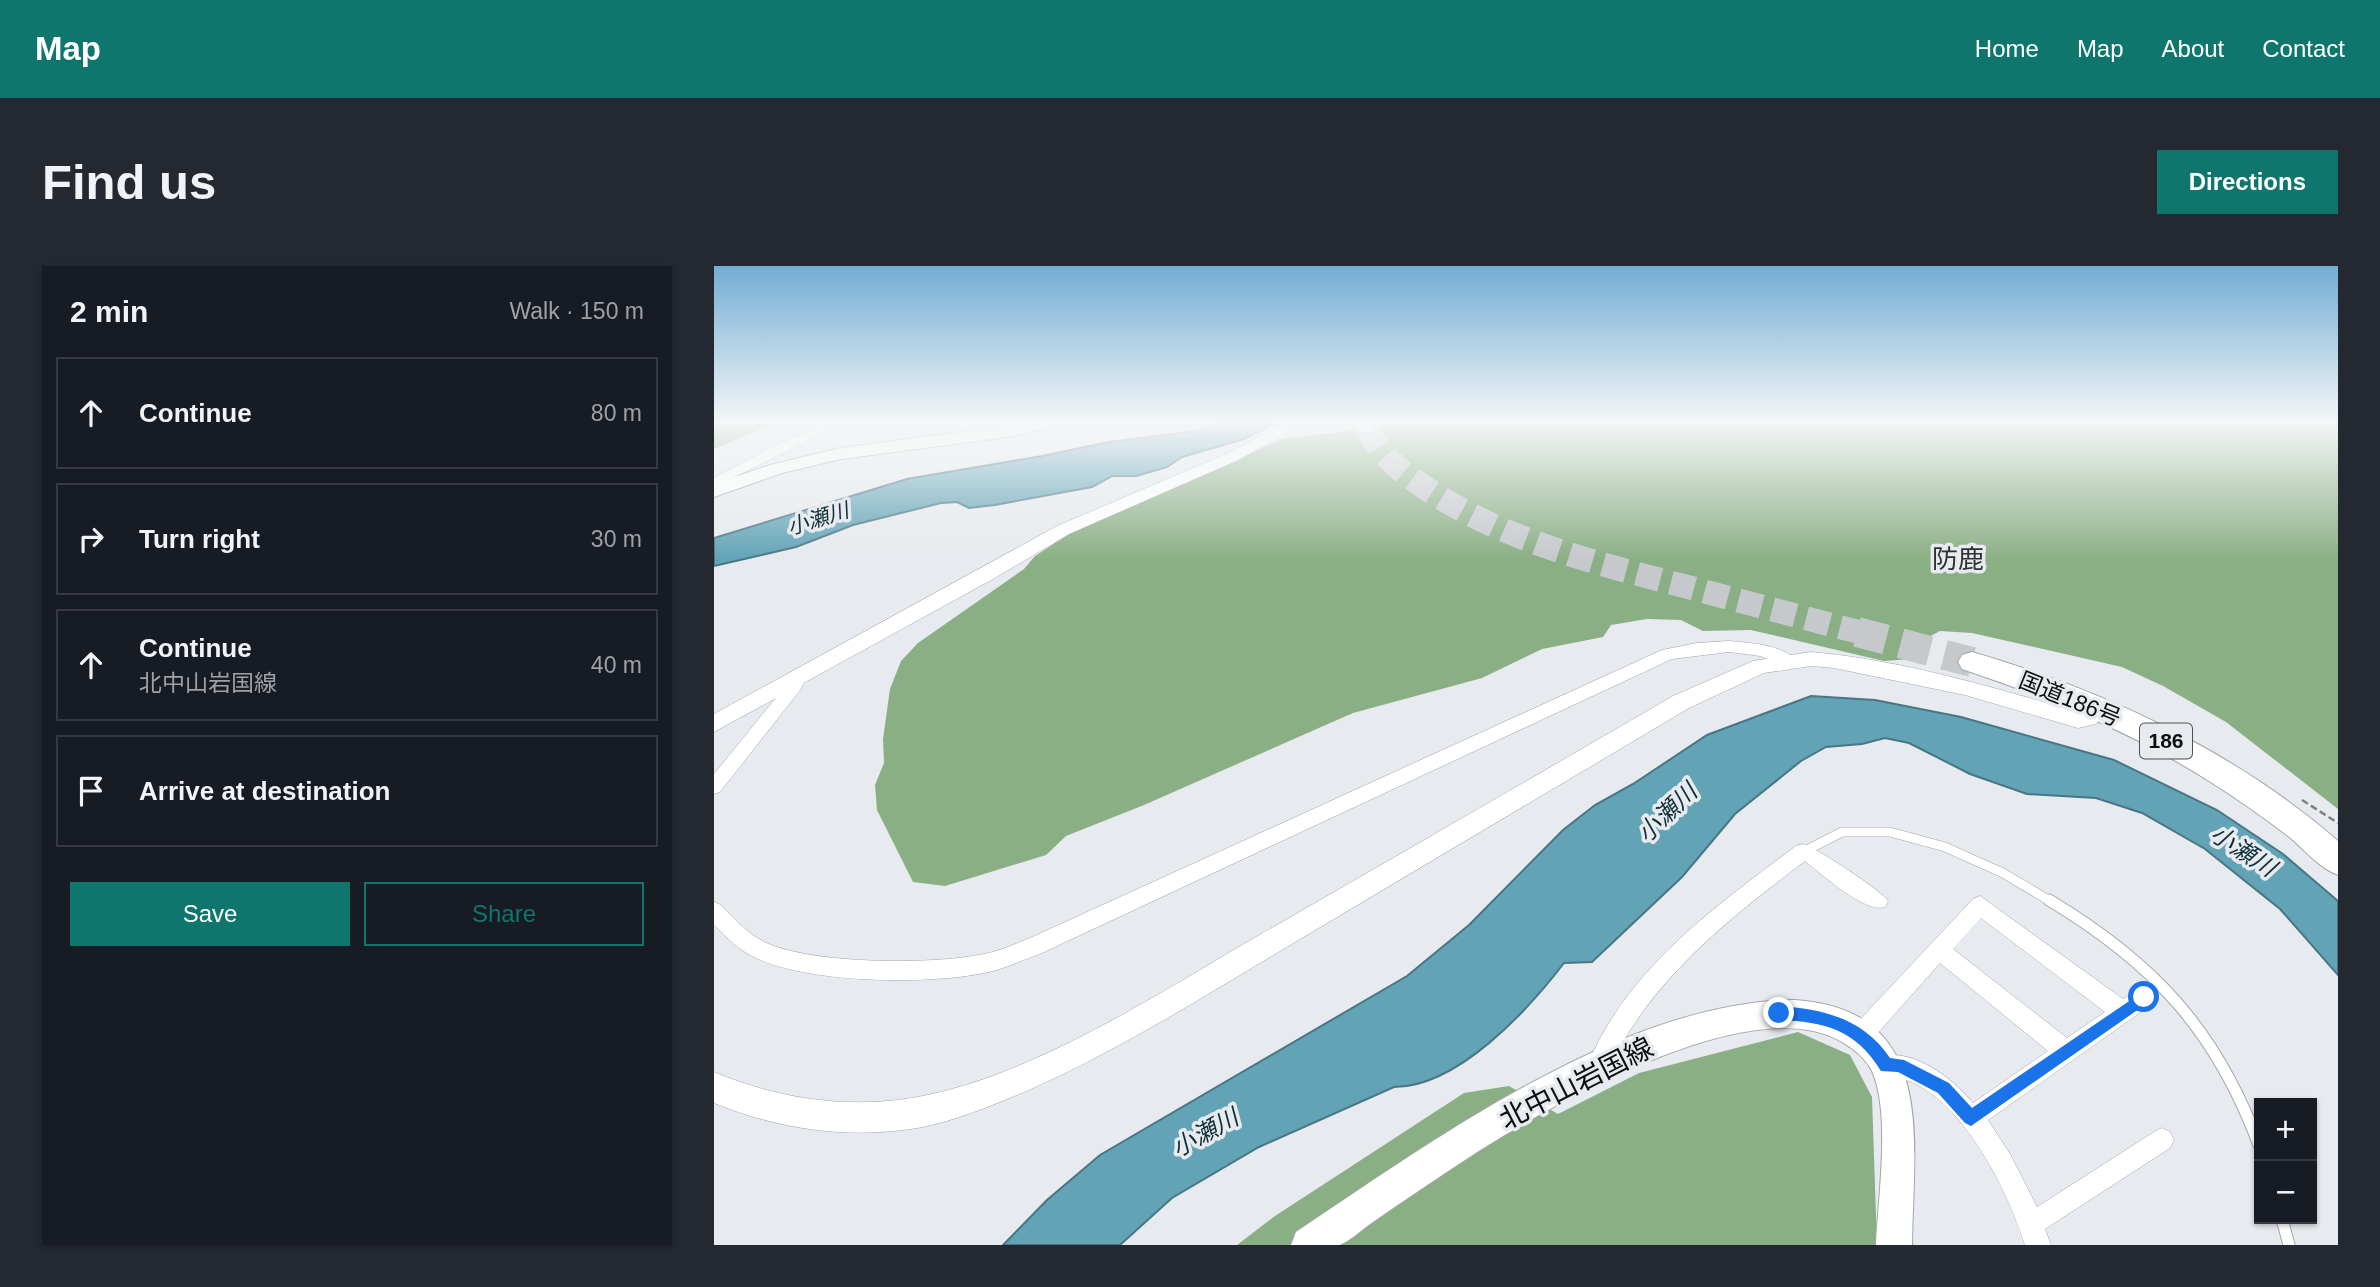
<!DOCTYPE html>
<html lang="en">
<head>
<meta charset="utf-8">
<style>
  :root { --surface:#171b24; --page:#242831; --text:#f1f3f6; --muted:#9ea1a6; --line:#363941; --accent:#0f766e }
  body { margin:0; font-family:Helvetica,"Noto Sans JP",sans-serif; background:var(--page); color:var(--text) }
  .controls { position:absolute; right:21px; bottom:21px; display:grid; overflow:hidden; border-radius:0px; box-shadow:0 2px 5px #0004 }
  .controls button { width:63px; height:63px; display:grid; place-items:center; padding:0; border:0; border-bottom:2px solid var(--line); background:var(--surface); color:var(--text); font:35px sans-serif }
  .stop { position:absolute; width:21px; height:21px; margin:-16px; border:5px solid #1a73e8; border-radius:50%; background:#fff }
  .stop.end { background:#1a73e8; border-color:#fff; box-shadow:0 2px 7px #0008 }
  .list { margin:0; padding:0; list-style:none }
  h2 { display:flex; justify-content:space-between; align-items:center; height:91px; margin:0; padding:0 28px; font-size:30px }
  h2 small { font-size:23px; font-weight:400; color:var(--muted) }
  .list li { display:grid; grid-template-columns:46px 1fr auto; gap:21px; align-items:center; box-sizing:border-box; height:112px; margin:0 14px 14px; padding:0 14px; border:2px solid var(--line); border-radius:0px }
  .list b { display:block; font-size:26px; white-space:nowrap }
  .list p { margin:0; font-size:23px; white-space:nowrap; color:var(--muted) }
  .list em { font-size:23px; font-style:normal; color:var(--muted) }
  .actions { display:flex; gap:14px; padding:21px 28px }
  .actions a { flex:1; padding:16px 0; border:2px solid var(--accent); border-radius:0px; text-align:center; font-size:24px; color:var(--accent) }
  .actions .main { background:var(--accent); color:#fff }
  .icon { flex:none; width:38px; height:38px; fill:none; stroke:currentColor; stroke-width:2; stroke-linecap:round; stroke-linejoin:round }
  .map { position:relative; flex:none; width:1624px; height:979px; overflow:hidden; border-radius:0px }
  header { display:flex; align-items:center; gap:42px; box-sizing:border-box; height:98px; padding:0 35px; background:var(--accent); color:#fff }
  header strong { font-size:33px }
  nav { display:flex; gap:38px; margin-inline-start:auto; font-size:24px }
  .intro { display:flex; align-items:center; justify-content:space-between; box-sizing:border-box; height:168px; padding:0 42px }
  h1 { margin:0; font-size:49px }
  .button { padding:18px 32px; border-radius:0px; background:var(--accent); color:#fff; font-size:24px; font-weight:700 }
  main { display:flex; gap:42px; padding:0 42px }
  aside { flex:1; background:var(--surface); border-radius:0px; box-shadow:0 2px 5px #0004 }
  .map>svg:first-child { display:block }
  .forest { fill:#8baf85 }
  .water { fill:#62a3b6; stroke:#487684; stroke-width:2 }
  .lines { fill:none; stroke-linecap:round; stroke-linejoin:round }
  .trunk-tunnel-far1 { stroke:#c6c9cc; stroke-width:24; stroke-dasharray:24 11; stroke-linecap:butt }
  .trunk-tunnel { stroke:#c6c9cc; stroke-width:30; stroke-dasharray:30 15; stroke-linecap:butt }
  .service-far1-casing { stroke:#a3a6a9; stroke-width:10 }
  .service-casing { stroke:#a3a6a9; stroke-width:13 }
  .minor-casing { stroke:#a3a6a9; stroke-width:1 }
  .tertiary-casing { stroke:#a3a6a9; stroke-width:1 }
  .secondary-casing { stroke:#a3a6a9; stroke-width:2 }
  .trunk-casing { stroke:#a3a6a9; stroke-width:2 }
  .path { stroke:#7e8082; stroke-width:2.5; stroke-dasharray:7 3.5; stroke-linecap:butt }
  .service-far1 { stroke:#fff; stroke-width:9 }
  .service { stroke:#fff; stroke-width:11 }
  .minor { fill:#fff; fill-rule:evenodd }
  .tertiary { fill:#fff; fill-rule:evenodd }
  .secondary { fill:#fff; fill-rule:evenodd }
  .trunk { fill:#fff; fill-rule:evenodd }
  .route { fill:#1a73e8 }
  .labels { text-anchor:middle; stroke-width:7; stroke-linejoin:round; paint-order:stroke }
  .far-water-label { font-size:21px; font-style:italic; fill:#103039; stroke:#e7eaee }
  .shield { fill:#e7eaee; stroke:#4e4f51; stroke-width:2 }
  .shield-label { font-size:21px; font-weight:bold; fill:#0c0d0e }
  .street-label { font-size:23px; fill:#0c0d0e; stroke:#e7eaee }
  .water-label { font-size:24px; font-style:italic; fill:#103039; stroke:#e7eaee }
  .quarter-label { font-size:26px; fill:#2e3033; stroke:#e7eaee }
  .near-street-label { font-size:28px; fill:#0c0d0e; stroke:#e7eaee }
</style>
</head>
<body>
<header>
<strong>Map</strong>
<nav><a>Home</a><a>Map</a><a>About</a><a>Contact</a></nav>
</header>
<div class="intro"><h1>Find us</h1><a class="button">Directions</a></div>
<main>
<aside>
<h2>2 min<small>Walk · 150 m</small></h2>
<ul class="list">
<li><svg class="icon" aria-label="ahead" viewBox="0 0 24 24"><path d="M12 20V5M6 11l6-6 6 6"/></svg><div><b>Continue</b></div><em>80 m</em></li>
<li><svg class="icon" aria-label="right" viewBox="0 0 24 24"><path d="M7 20v-9h11M14 6l5 5-5 5"/></svg><div><b>Turn right</b></div><em>30 m</em></li>
<li><svg class="icon" aria-label="ahead" viewBox="0 0 24 24"><path d="M12 20V5M6 11l6-6 6 6"/></svg><div><b>Continue</b><p>北中山岩国線</p></div><em>40 m</em></li>
<li><svg class="icon" aria-label="arrive" viewBox="0 0 24 24"><path d="M6 21V4h12l-3 4 3 4H6"/></svg><div><b>Arrive at destination</b></div></li>
</ul>
<div class="actions"><a class="main">Save</a><a>Share</a></div>
</aside>
<div class="map">
<svg width="1624" height="979" viewBox="0 0 1624 979">
  <rect width="100%" height="100%" fill="#e7eaee"/>
  <g class="forest">
    <path d="M 0,157 L 61,157 L 0,183 Z"/>
    <path d="M 697,157 L 1624,157 L 1624,543 L 1512,456 L 1449,420 L 1408,401 L 1258,367 L 1226,365 L 1209,374 L 1196,393 L 1170,395 L 1037,364 L 989,365 L 967,354 L 933,353 L 897,359 L 889,371 L 828,383 L 768,412 L 639,447 L 430,539 L 352,570 L 332,589 L 231,620 L 199,616 L 163,544 L 161,519 L 170,497 L 169,473 L 176,423 L 187,395 L 204,377 L 310,303 L 321,290 L 358,266 L 568,173 Z"/>
    <path d="M 1084,766 L 1136,789 L 1158,831 L 1163,979 L 523,979 L 561,950 L 750,827 L 795,820 L 844,848 L 925,807 Z"/>
  </g>
  <g class="water">
    <path d="M 507,157 L 562,157 L 530,173 L 468,191 L 453,201 L 422,210 L 398,210 L 378,221 L 281,239 L 255,242 L 243,236 L 227,237 L 139,259 L 82,281 L 0,300 L 0,272 L 193,213 L 328,190 L 395,176 L 482,165 Z"/>
    <path d="M 1097,430 L 1161,434 L 1247,451 L 1400,494 L 1503,544 L 1569,588 L 1624,635 L 1624,709 L 1566,643 L 1491,583 L 1428,547 L 1382,532 L 1313,528 L 1256,508 L 1195,477 L 1171,472 L 1148,478 L 1112,481 L 1087,495 L 1021,548 L 968,611 L 878,696 L 850,697 C 814,744 744,821 680,821 L 545,881 L 458,932 L 406,979 L 289,979 L 333,934 L 386,889 L 693,710 L 755,659 L 849,564 L 881,539 L 919,518 L 993,469 Z"/>
  </g>
  <g class="lines">
    <path class="trunk-tunnel-far1" d="M 651,162 C 660,174 669,189 681,199 C 763,268 873,295 974,321 C 1033,337 1091,352 1149,367"/>
    <path class="trunk-tunnel" d="M 1143,366 L 1258,396"/>
    <defs>
      <path id="service-far1" d="M 1089,586 L 1128,566 L 1176,566 L 1231,581 L 1289,607 L 1338,636"/>
      <g id="service">
        <path d="M 1335,634 C 1440,697 1502,764 1545,879"/>
        <path d="M 1568,953 L 1575,979"/>
      </g>
      <g id="minor">
        <path d="M 114,157 L 129,157 L 0,221 L 0,212 L 58,181 Z"/>
        <path d="M 1015,375 C 1034,377 1068,378 1081,394 L 1073,400 L 1046,390 L 1015,386 L 958,393 L 330,686 C 311,693 291,703 270,707 C 213,719 94,717 42,692 C 26,685 12,671 0,659 L 0,636 L 7,639 C 21,654 37,671 57,679 C 107,698 218,699 270,688 C 286,685 301,678 316,672 L 948,384 L 983,377 Z"/>
        <path d="M 85,403 L 93,409 L 87,423 L 6,526 L 0,528 L 0,508 L 74,417 L 79,405 Z"/>
        <path d="M 1089,578 C 1101,581 1170,626 1174,635 L 1171,641 C 1152,648 1107,608 1091,595 C 1012,655 934,716 892,808 L 884,811 L 876,808 L 873,800 C 913,703 1000,641 1082,580 Z"/>
        <path d="M 1266,630 L 1409,733 L 1430,721 L 1438,724 L 1441,731 L 1438,738 L 1274,854 L 1296,888 L 1323,941 L 1440,866 L 1448,862 L 1456,866 L 1460,874 L 1456,882 L 1331,963 L 1337,979 L 1311,979 C 1295,927 1250,836 1195,815 C 1185,812 1174,812 1164,808 L 1161,800 L 1164,792 C 1196,779 1240,813 1259,837 L 1334,785 L 1226,697 L 1155,777 L 1147,780 L 1139,777 L 1136,769 L 1139,761 L 1259,633 ZM 1267,652 L 1391,746 L 1353,772 L 1239,683 Z"/>
      </g>
      <g id="tertiary">
        <path d="M 572,157 L 591,157 L 524,194 L 355,268 L 279,313 L 0,466 L 0,448 L 343,260 L 512,188 Z"/>
        <path d="M 1097,386 C 1188,394 1277,421 1364,446 C 1375,441 1376,431 1391,435 L 1394,441 L 1382,458 L 1364,462 L 1251,429 L 1120,402 L 1097,400 L 1050,407 L 975,442 C 837,524 699,606 561,688 C 481,736 402,785 317,823 C 282,838 246,853 209,861 C 138,874 66,864 0,837 L 0,806 C 67,834 138,844 209,830 C 321,808 444,728 542,671 C 681,591 820,511 959,430 L 1039,395 Z"/>
      </g>
      <g id="secondary">
        <path d="M 313,157 L 341,157 L 339,161 L 293,171 L 127,193 L 68,207 L 0,231 L 0,218 L 56,199 L 127,182 Z"/>
        <path d="M 1081,734 C 1225,744 1199,875 1198,979 L 1162,979 C 1164,932 1177,848 1158,805 C 1152,793 1140,783 1128,776 C 1038,722 835,840 757,890 C 723,912 689,935 656,958 C 647,964 635,976 625,979 C 611,979 592,979 577,979 L 582,966 C 720,874 910,735 1081,734 Z"/>
      </g>
      <g id="trunk">
        <path d="M 638,157 L 658,157 L 661,162 L 658,166 L 644,166 Z"/>
        <path d="M 1258,386 C 1389,424 1521,485 1624,575 L 1624,609 C 1605,602 1590,583 1574,570 C 1549,551 1522,532 1495,515 C 1418,466 1334,432 1248,403 L 1244,396 L 1248,389 Z"/>
      </g>
    </defs>
    <use href="#service-far1" class="service-far1-casing"/>
    <use href="#service" class="service-casing"/>
    <use href="#minor" class="minor-casing"/>
    <use href="#tertiary" class="tertiary-casing"/>
    <use href="#secondary" class="secondary-casing"/>
    <use href="#trunk" class="trunk-casing"/>
    <path class="path" d="M 1588,534 L 1624,557"/>
    <use href="#service-far1" class="service-far1"/>
    <use href="#service" class="service"/>
    <use href="#minor" class="minor"/>
    <use href="#tertiary" class="tertiary"/>
    <use href="#secondary" class="secondary"/>
    <use href="#trunk" class="trunk"/>
  </g>
  <linearGradient id="sky" x2="0" y2="1"><stop stop-color="#72add4"/><stop offset="0.53" stop-color="#f4f6f7"/><stop offset="1" stop-color="#f4f6f7" stop-opacity="0"/></linearGradient>
  <rect width="1624" height="294" fill="url(#sky)"/>
  <path class="route" d="M 1430,725 L 1435,727 L 1435,736 L 1257,860 L 1251,857 L 1224,827 L 1184,806 L 1167,805 C 1141,763 1111,756 1065,754 L 1058,747 L 1065,740 C 1110,743 1150,753 1176,792 L 1190,794 L 1235,817 L 1258,842 Z"/>
  <g class="labels">
    <g class="far-water-label">
      <text transform="translate(104 253) rotate(-17)" y="7">小瀬川</text>
    </g>
    <rect class="shield" x="1426" y="457.5" width="52" height="35" rx="5"/>
    <g class="shield-label">
      <text x="1452" y="482">186</text>
    </g>
    <g class="street-label">
      <text transform="translate(1356 433) rotate(22)" y="8">国道186号</text>
    </g>
    <g class="water-label">
      <text transform="translate(953 547) rotate(-44)" y="8">小瀬川</text>
      <text transform="translate(1529 585) rotate(33)" y="8">小瀬川</text>
      <text transform="translate(491 867) rotate(-29)" y="8">小瀬川</text>
    </g>
    <g class="quarter-label">
      <text x="1244" y="302">防鹿</text>
    </g>
    <g class="near-street-label">
      <text transform="translate(862 817) rotate(-27)" y="10">北中山岩国線</text>
    </g>
  </g>
</svg>
<div class="controls">
<button>+</button>
<button>−</button>
</div>
<div class="stop" style="left:1430px;top:731px"></div>
<div class="stop end" style="left:1065px;top:747px"></div>
</div>
</main>
</body>
</html>
